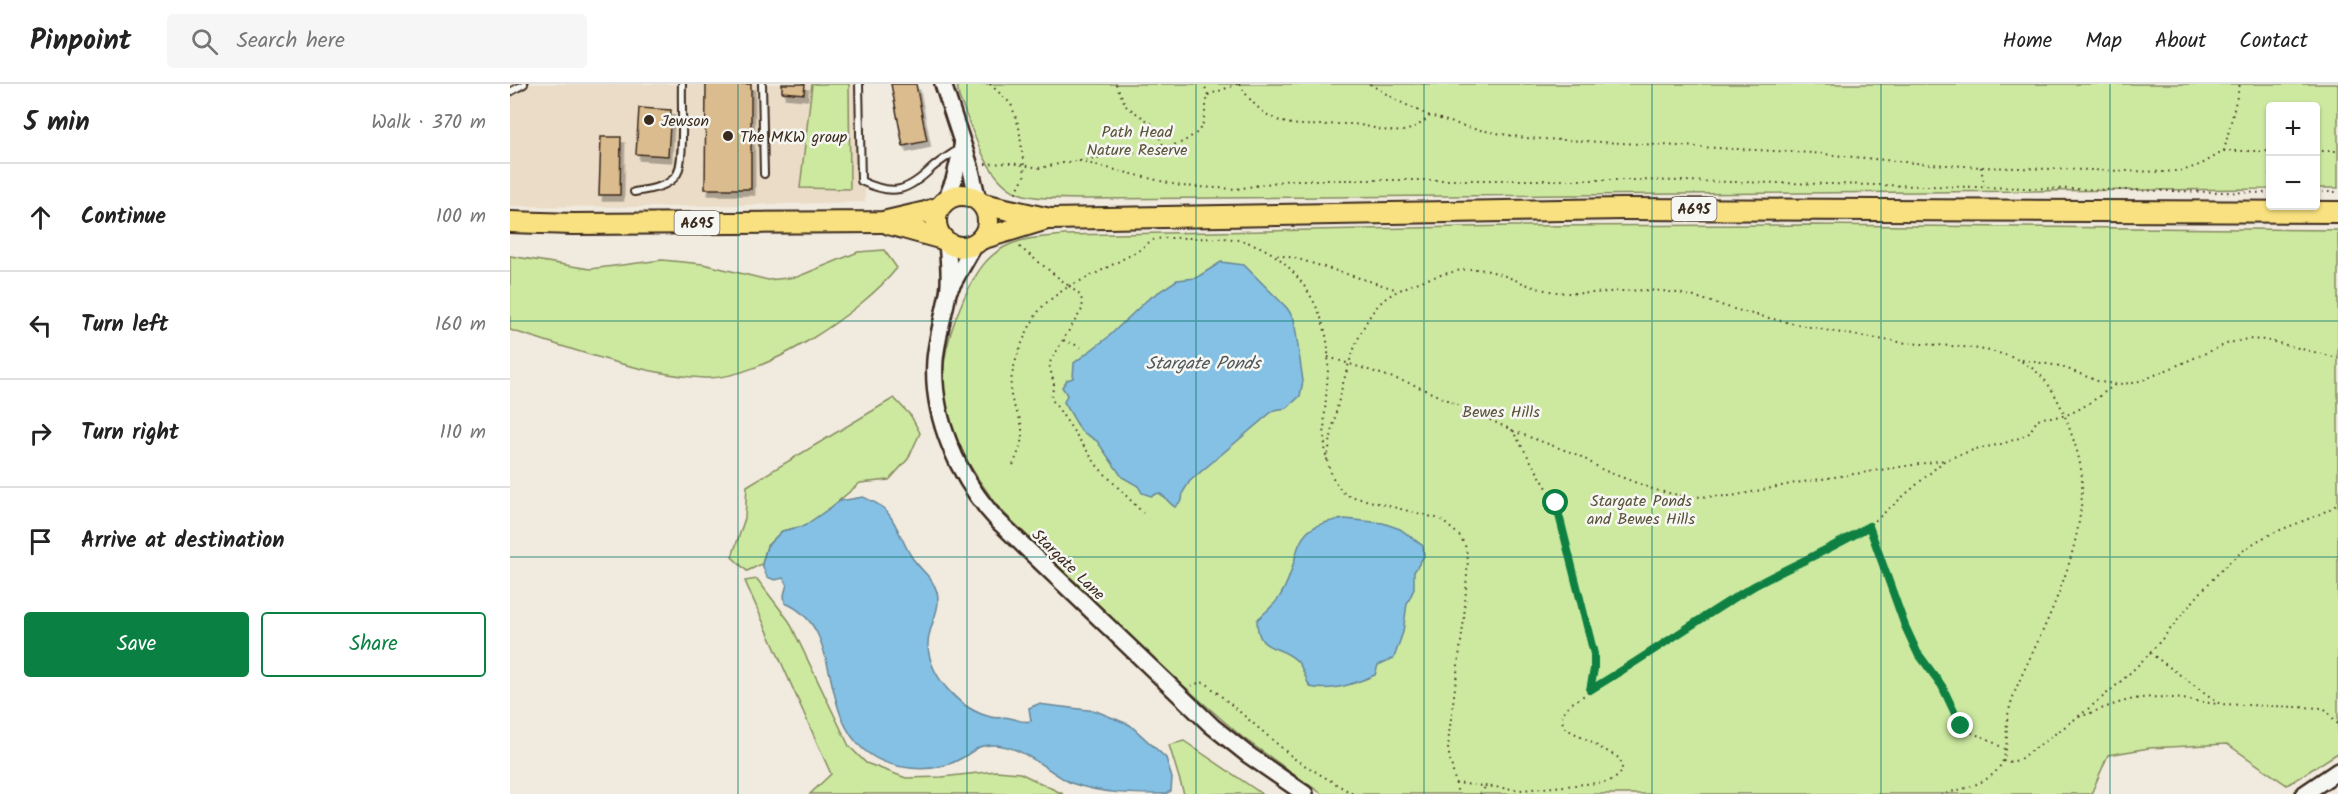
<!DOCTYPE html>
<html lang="en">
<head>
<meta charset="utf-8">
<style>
  :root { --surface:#fff; --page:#f6f6f6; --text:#222; --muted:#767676; --line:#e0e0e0; --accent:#0b8043 }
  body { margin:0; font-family:Kalam,sans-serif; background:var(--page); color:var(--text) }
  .controls { position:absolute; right:18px; top:18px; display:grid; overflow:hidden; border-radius:6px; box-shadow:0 2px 4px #0004 }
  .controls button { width:54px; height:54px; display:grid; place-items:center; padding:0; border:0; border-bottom:2px solid var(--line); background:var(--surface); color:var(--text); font:30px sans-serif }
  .stop { position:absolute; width:18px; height:18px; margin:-14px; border:4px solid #0b8043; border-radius:50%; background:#fff }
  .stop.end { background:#0b8043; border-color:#fff; box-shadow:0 2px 6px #0008 }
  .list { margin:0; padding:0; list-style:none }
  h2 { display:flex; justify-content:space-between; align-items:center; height:78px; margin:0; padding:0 24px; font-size:26px }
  h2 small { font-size:20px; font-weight:400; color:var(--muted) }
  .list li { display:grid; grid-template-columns:39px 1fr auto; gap:18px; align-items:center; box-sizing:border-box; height:108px; padding:0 24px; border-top:2px solid var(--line) }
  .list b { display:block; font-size:22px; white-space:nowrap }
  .list em { font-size:20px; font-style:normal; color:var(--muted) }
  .actions { display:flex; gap:12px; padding:18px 24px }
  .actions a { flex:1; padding:14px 0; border:2px solid var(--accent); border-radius:6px; text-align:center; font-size:21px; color:var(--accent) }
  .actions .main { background:var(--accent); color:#fff }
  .icon { flex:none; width:33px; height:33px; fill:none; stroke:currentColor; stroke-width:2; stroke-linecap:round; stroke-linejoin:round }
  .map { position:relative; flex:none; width:1828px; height:710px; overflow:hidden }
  header { display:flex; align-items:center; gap:36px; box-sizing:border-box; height:84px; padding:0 30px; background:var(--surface); border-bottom:2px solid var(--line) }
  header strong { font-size:28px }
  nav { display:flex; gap:33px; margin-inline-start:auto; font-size:21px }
  .search { width:420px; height:54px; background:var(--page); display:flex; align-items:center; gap:15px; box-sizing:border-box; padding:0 21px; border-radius:6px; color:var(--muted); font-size:22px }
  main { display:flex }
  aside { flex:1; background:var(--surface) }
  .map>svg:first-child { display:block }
  .built { fill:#eadcc6 }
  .green { fill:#cde9a0; stroke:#848a5f; stroke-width:1.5 }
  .water { fill:#84c1e4; stroke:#678595; stroke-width:1.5 }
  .building { fill:#dbbc8e; stroke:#3b2a1e; stroke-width:1.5; filter:url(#shadow) }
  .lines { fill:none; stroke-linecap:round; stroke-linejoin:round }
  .service-casing { stroke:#3b2a1e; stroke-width:10 }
  .tertiary-casing { stroke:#3b2a1e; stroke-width:20 }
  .primary-casing { stroke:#3b2a1e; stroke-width:24 }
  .path { stroke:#3b2a1e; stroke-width:2; stroke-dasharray:1.5 4.5; stroke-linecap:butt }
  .service { stroke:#f6f6f2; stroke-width:6 }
  .tertiary { stroke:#f6f6f2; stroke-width:15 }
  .primary { stroke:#f9e181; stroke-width:20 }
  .route { stroke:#0b8043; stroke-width:8 }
  .grid { fill:none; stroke:#0f766e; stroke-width:1.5; stroke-opacity:0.55 }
  .poi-dot { fill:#3b2a1e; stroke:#f6f6f2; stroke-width:2 }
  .labels { text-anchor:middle; stroke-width:5; stroke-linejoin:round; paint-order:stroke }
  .shield { fill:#f6f6f2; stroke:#73675e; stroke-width:1.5 }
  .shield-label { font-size:15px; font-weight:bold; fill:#3b2a1e }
  .poi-label { font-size:16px; fill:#3b2a1e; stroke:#f6f6f2; text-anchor:start }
  .park-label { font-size:16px; fill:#585038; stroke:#f6f6f2 }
  .street-label { font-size:16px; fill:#3b2a1e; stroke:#f6f6f2 }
  .water-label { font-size:18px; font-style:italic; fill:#515759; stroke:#f6f6f2 }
</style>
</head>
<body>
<header>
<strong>Pinpoint</strong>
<div class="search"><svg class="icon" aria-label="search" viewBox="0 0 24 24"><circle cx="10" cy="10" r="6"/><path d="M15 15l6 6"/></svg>Search here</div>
<nav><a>Home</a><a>Map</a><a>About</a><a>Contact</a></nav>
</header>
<main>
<aside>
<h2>5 min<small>Walk · 370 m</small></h2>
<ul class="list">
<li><svg class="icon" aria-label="ahead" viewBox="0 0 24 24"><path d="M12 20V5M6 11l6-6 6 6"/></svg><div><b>Continue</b></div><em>100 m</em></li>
<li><svg class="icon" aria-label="left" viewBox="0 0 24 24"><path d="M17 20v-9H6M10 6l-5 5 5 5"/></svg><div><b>Turn left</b></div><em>160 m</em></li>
<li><svg class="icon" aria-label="right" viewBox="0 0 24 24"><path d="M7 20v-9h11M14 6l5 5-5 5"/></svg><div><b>Turn right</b></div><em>110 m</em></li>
<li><svg class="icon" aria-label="arrive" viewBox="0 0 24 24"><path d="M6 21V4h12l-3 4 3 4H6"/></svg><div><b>Arrive at destination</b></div></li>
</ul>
<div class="actions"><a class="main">Save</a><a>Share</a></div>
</aside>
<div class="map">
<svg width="1828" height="710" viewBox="0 0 1828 710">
  <defs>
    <filter id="shadow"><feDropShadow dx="3.5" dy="6" stdDeviation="0" flood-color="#0004"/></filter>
  </defs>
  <rect width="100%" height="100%" fill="#f1eade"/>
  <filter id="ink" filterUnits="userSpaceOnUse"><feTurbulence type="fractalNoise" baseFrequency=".0167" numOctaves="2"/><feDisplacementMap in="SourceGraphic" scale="12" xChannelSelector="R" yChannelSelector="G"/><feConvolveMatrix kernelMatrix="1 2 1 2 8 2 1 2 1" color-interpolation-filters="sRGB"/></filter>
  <g filter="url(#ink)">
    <path class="built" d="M 0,0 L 351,0 L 355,118 L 138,123 L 0,122 Z"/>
    <g class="green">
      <path d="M 302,0 L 339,0 L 340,105 L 290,104 Z"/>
      <path d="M 447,0 L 1828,0 L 1828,104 L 1806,104 L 1806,22 L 1760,22 L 1760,105 L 579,115 C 558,114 534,116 514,111 C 477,102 463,45 449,13 Z"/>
      <path d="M 1300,141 L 1828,146 L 1828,669 L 1777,701 L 1717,660 L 1639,664 L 1598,671 L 1581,710 L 812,710 L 732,653 L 653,584 L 494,429 C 461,391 427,333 434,280 C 437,257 445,234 454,214 C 465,191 476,170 501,160 C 518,153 537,153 555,151 L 1003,142 Z"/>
      <path d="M 374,166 L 387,184 C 352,228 252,296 194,294 C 130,291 61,264 0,246 L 0,172 L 80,185 L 152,176 L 193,180 L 258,196 L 287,193 L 348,168 Z"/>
      <path d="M 384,314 L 401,332 L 410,349 L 398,375 L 379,396 L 350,399 L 312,431 L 294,442 L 272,447 L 257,462 L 252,480 L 237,487 L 222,473 L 235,434 L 237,402 Z"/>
      <path d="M 247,495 L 279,537 L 339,662 L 356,679 L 396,694 L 432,693 L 486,687 L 510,689 L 553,710 L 300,710 L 321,690 L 235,497 Z"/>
      <path d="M 674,657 L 752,710 L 674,710 L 659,661 Z"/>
    </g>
    <g class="water">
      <path d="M 711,178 L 734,181 L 777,224 L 784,235 L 793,297 L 790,312 L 777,324 L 764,326 L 680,397 L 673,408 L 672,416 L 665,423 C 658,419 656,413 649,409 L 641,412 L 632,409 L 628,402 L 612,393 L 587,357 L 571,347 L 554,318 L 557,311 L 552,303 L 557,296 L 563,294 L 564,279 L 597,254 L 638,215 L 667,196 L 686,194 Z"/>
      <path d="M 353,413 C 359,416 368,419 373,424 C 386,435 393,461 403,475 C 412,487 423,494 427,508 C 432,527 417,543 418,562 C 420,594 451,626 481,633 C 487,635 494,632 500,634 C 509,636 512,639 521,637 L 519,624 L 528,620 L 586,627 L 620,641 L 656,674 L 662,694 L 661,707 L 655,710 C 621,710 593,710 561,699 C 535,686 515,663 485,661 C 468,660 466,666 452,674 C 424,691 379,687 354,666 C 307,626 334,543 275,519 L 274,511 L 277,500 L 273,494 L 265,496 L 257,493 L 252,480 L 257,462 L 272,447 L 294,442 L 330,417 Z"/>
      <path d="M 835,435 L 873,439 L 890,445 L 913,462 L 914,472 L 904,488 L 904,505 L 897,520 L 893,548 L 884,574 L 868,581 L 865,591 C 844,600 822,608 800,603 C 796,596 793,583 787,577 C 769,559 747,570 747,536 C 755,528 765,521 770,512 C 795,473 774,441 835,435 Z"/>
    </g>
    <g class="building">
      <path d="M 196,0 L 241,0 L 241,105 L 195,105 Z"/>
      <path d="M 272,0 L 295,0 L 294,10 L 272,8 Z"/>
      <path d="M 381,0 L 406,0 L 417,57 L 393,62 Z"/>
      <path d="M 129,24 L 161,26 L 158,72 L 126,70 Z"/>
      <path d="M 91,53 L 111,53 L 110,111 L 89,111 Z"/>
    </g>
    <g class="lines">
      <defs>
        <g id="service">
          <path d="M 252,0 L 254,90"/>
          <path d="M 349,0 L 351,97 C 383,112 397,108 422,84 C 430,77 440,71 449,65"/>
          <path d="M 0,8 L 14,0"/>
          <path d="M 124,108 C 137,106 160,103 167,90 C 175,76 171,19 172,0"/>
        </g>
        <g id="tertiary">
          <path d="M 433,0 L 460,82 L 468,116"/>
          <path d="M 436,116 L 444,96 L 452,63"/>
          <path d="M 437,158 C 438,174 441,193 438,209 C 434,231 427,253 425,276 C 421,334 449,395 488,437 L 702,642 L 737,670 L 795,710"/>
          <path d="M 439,206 L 465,160"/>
          <path d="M 1794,710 L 1828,687"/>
        </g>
        <g id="primary">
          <circle cx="452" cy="137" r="26"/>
          <path d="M 473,120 L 540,135 L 1113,125 L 1828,128"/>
          <path d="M 0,138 L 63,140 L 373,138 L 416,128 L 430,123"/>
          <path d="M 379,140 L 433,155"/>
          <path d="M 471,155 L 534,136"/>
        </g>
      </defs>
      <use href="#service" class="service-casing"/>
      <use href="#tertiary" class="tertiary-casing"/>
      <use href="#primary" class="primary-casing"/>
      <g class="path">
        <path d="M 480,0 L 501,20 L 509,43 L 515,91 L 505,110"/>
        <path d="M 606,0 L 616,22 L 645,42 L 654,64"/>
        <path d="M 729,0 C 739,15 748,27 765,35 C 790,46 816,39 842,40 C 860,41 879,51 897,46 C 906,44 913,38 920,32"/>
        <path d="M 860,0 L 886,16 L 920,32 L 964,45 L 1015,54 L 1303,69 L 1405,79 L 1471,83 L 1654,88 L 1675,86 L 1692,80 L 1714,67 L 1760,67"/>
        <path d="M 698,11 L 728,0"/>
        <path d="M 1714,67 L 1730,0"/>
        <path d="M 1806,67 L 1828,67"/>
        <path d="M 569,77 L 671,102 L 726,105 L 779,96 L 1123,96 L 1760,109"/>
        <path d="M 475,80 L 501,79 L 530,84 L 558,78 L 654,64 L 673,58 L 688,48 L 693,39 L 698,11 L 694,0"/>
        <path d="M 1471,83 L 1474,101"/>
        <path d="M 1806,108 L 1828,108"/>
        <path d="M 767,171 L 785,174 L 888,206"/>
        <path d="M 559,202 C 583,192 605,179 628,167 C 633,164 638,158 643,156 C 652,152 694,155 707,154 C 737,154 763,165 783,188 C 800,207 813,231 817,257 C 824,302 797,376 836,411 L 930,435 L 949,451 L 955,461 L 958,476 L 954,535 L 939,650 L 938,666 L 948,710"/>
        <path d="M 559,202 L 571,212 L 573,224 L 553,256 L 571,263"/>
        <path d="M 553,256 L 539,280 L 544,300 L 541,314 L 588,383 L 633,429"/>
        <path d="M 818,273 L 902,300 L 1002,346 L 1046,419 L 1050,432 L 1073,533 L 1084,570 L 1084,585 L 1080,606"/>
        <path d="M 1512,276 L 1550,282 L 1590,298 L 1606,300 L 1623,299 L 1638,294 L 1719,259 L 1737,255 L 1756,256 L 1828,274"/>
        <path d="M 1003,347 L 1068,371 L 1093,386 L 1145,406 L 1177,413 L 1222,412 L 1286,399 L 1435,376"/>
        <path d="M 817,376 C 824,334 841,241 875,215 C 890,202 943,185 963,185 C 989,185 1014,203 1040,207 C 1080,214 1120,202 1160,208 C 1185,211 1208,221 1231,227 C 1280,240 1332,250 1382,257 C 1427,264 1497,257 1530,291 C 1544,305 1552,324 1559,343 C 1565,360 1571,377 1572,395 C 1574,456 1546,520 1520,574 C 1511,593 1500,615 1497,637 C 1496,648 1498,659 1495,670 C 1489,698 1455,705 1431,710"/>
        <path d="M 503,381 C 510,365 516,350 509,333 C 506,326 502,319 501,311 C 497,290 518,238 533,222 C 541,214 551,208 559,202 L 507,161"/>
        <path d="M 1359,442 L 1395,542 L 1407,568 L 1432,601 L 1451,642 L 1459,648 L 1478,655 L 1496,666"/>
        <path d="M 1640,569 L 1710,620 L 1814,624 L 1828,640"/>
        <path d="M 681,602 L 691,598 L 697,600 L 786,676 L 843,710"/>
        <path d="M 1569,633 C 1590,626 1611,616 1632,614 C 1657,611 1683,617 1707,620"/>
        <path d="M 1493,677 L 1502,678 L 1510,675 C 1555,643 1600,611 1638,571 C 1670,536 1696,496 1734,466 C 1762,444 1799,439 1828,420"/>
        <path d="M 945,699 L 1012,706 L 1097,698 C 1110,693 1116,687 1109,674 L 1055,644 C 1049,633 1053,627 1062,619 L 1128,577 L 1188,535 L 1246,501 L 1359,442 L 1435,376 L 1466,365 L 1492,360 L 1512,353 L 1519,349 L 1528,335 C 1537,332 1546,334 1556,331 C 1574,325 1590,311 1606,300"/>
        <path d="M 970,710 L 976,702"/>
      </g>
      <use href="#service" class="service"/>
      <use href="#tertiary" class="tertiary"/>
      <use href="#primary" class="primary"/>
    </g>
  </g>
  <g class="lines" filter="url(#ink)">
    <path class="route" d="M 1046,419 L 1084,570 L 1084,585 L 1080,606 C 1136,573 1188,535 1244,502 C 1282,481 1322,465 1359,442 L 1395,542 L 1407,568 L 1432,602 L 1451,642"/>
  </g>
  <path class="grid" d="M 228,0 L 228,710M 457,0 L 457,710M 686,0 L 686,710M 914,0 L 914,710M 1142,0 L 1142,710M 1371,0 L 1371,710M 1600,0 L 1600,710M 0,237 L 1828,237M 0,473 L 1828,473"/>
  <g class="poi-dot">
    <circle cx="139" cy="36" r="6"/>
    <circle cx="218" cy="52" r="6"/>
  </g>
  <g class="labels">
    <g class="shield">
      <rect x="1161.5" y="113" width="45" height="24" rx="4.5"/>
      <rect x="164.5" y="127" width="45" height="24" rx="4.5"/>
    </g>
    <g class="shield-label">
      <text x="1184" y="130">A695</text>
      <text x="187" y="144">A695</text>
    </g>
    <g class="poi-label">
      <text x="151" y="42">Jewson</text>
      <text x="230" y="58">The MKW group</text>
    </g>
    <g class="park-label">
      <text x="627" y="53">Path Head<tspan x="627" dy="18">Nature Reserve</tspan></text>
      <text x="991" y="333">Bewes Hills</text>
      <text x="1131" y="422">Stargate Ponds<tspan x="1131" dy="18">and Bewes Hills</tspan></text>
    </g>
    <g class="street-label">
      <text transform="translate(559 480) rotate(44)" y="6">Stargate Lane</text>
    </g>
    <g class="water-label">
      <text x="693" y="285">Stargate Ponds</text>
    </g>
  </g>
</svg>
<div class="controls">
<button>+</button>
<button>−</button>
</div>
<div class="stop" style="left:1046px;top:419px"></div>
<div class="stop end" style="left:1451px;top:642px"></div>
</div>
</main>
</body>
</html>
